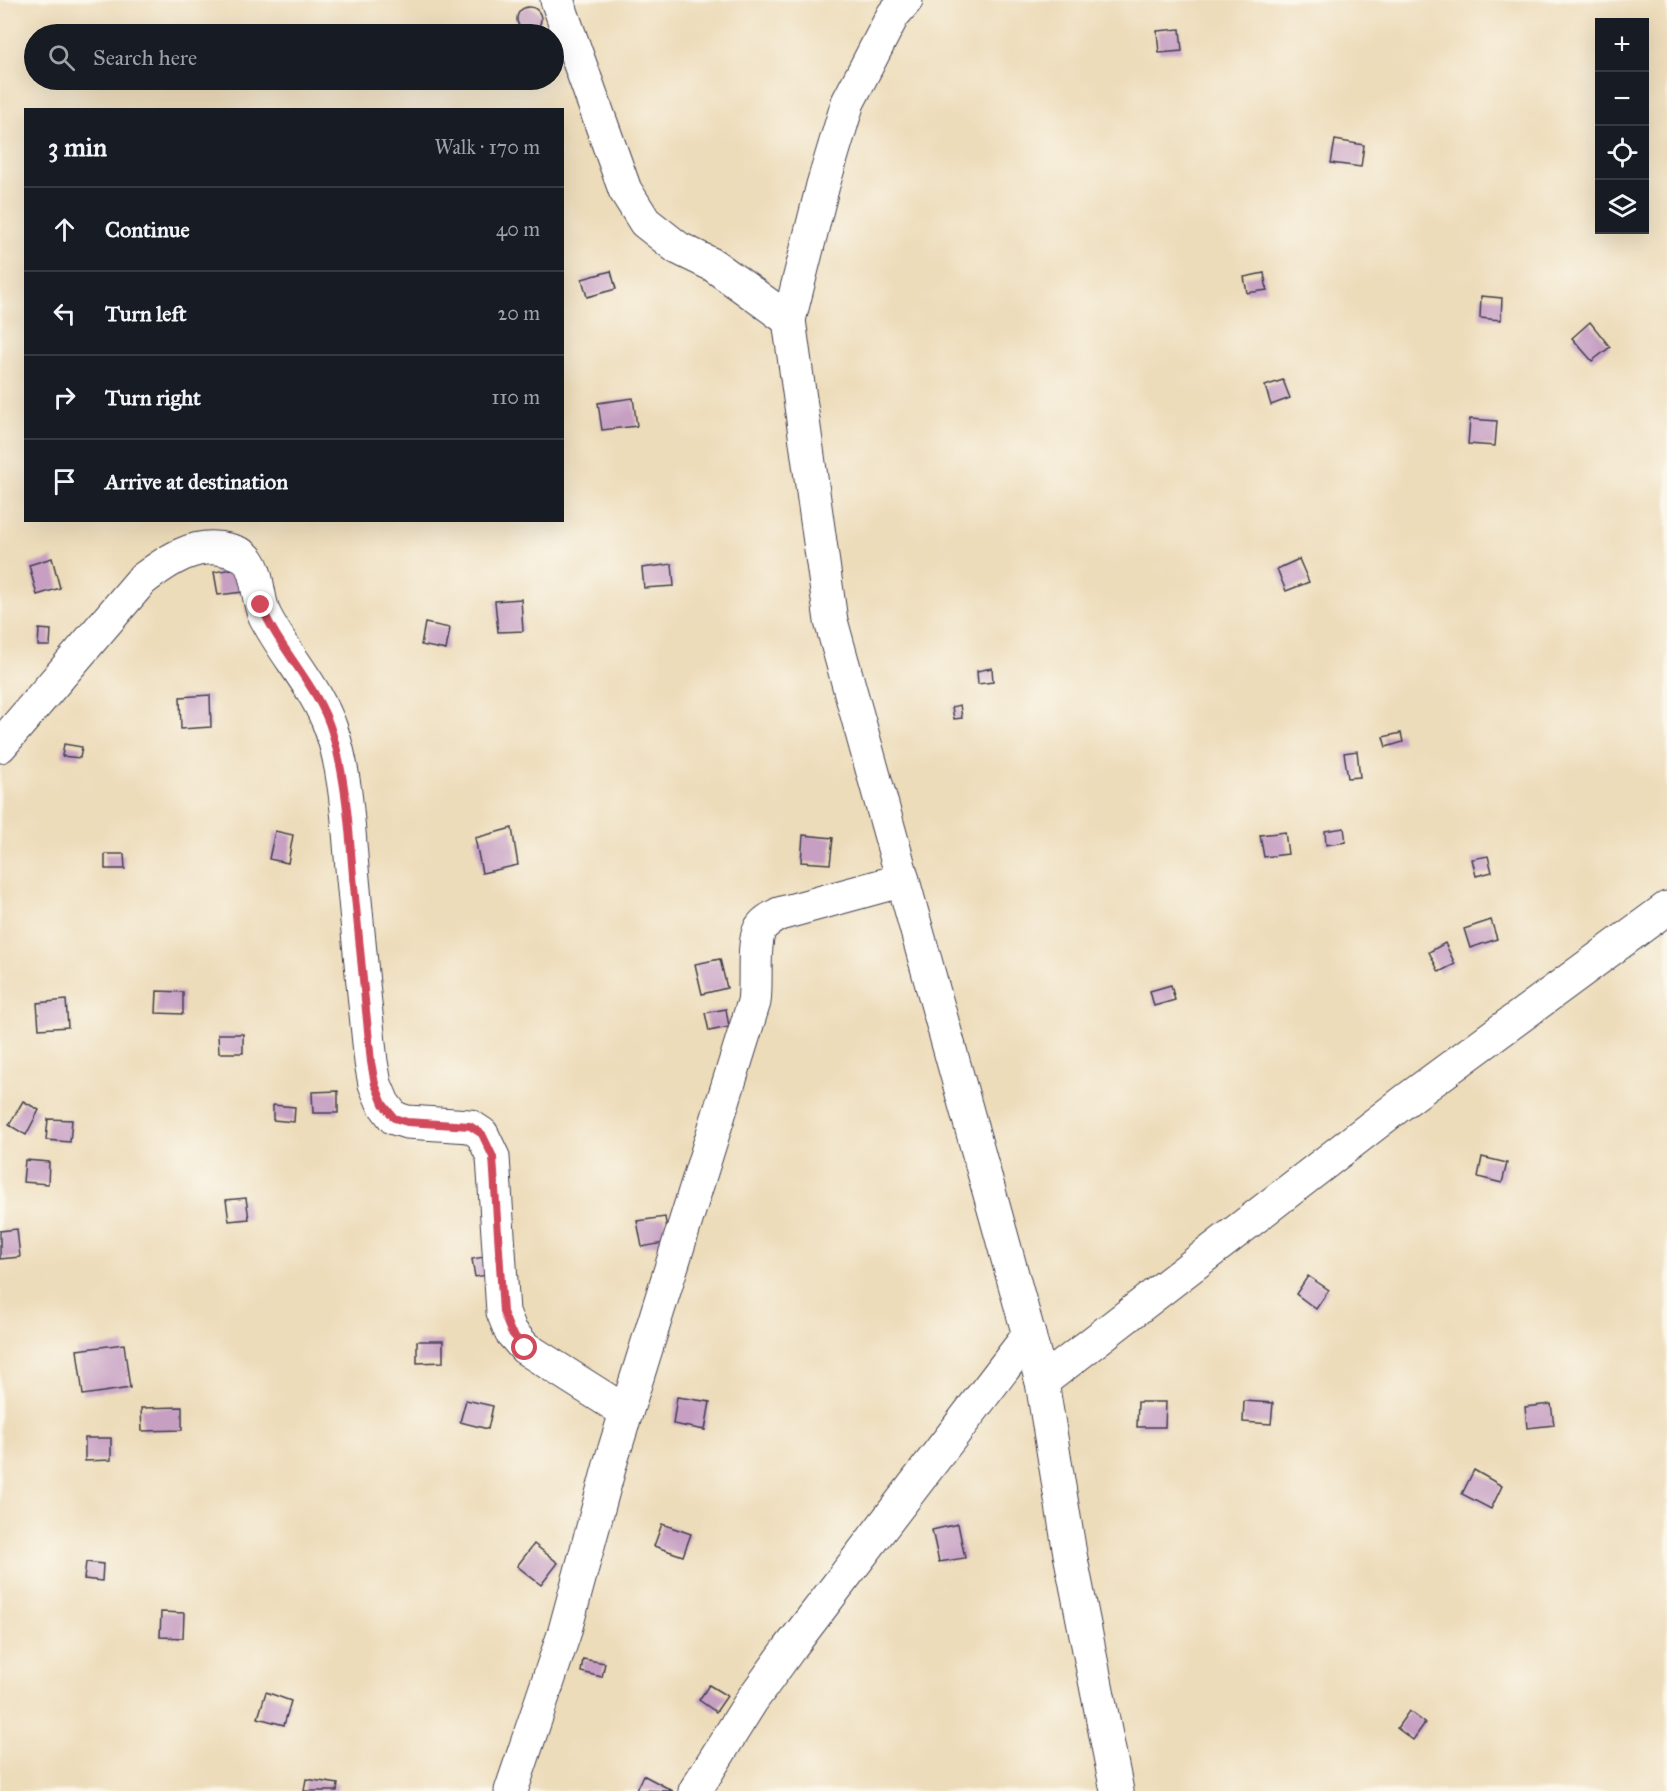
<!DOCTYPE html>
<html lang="en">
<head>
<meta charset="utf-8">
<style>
  :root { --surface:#171b24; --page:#20242c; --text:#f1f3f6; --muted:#9ea1a6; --line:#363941 }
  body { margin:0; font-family:"IM FELL Great Primer",serif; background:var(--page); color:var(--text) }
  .controls { position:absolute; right:18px; top:18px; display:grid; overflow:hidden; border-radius:0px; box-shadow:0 6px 24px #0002 }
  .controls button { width:54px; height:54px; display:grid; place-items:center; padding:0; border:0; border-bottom:2px solid var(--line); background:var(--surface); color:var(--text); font:30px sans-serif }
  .stop { position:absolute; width:18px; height:18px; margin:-14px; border:4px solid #d1495b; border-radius:50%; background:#fff }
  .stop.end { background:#d1495b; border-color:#fff; box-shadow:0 2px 6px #0008 }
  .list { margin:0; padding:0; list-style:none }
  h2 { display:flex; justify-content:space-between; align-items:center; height:78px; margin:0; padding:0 24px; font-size:26px }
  h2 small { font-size:20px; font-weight:400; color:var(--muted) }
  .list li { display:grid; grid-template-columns:39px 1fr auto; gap:18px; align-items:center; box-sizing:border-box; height:84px; padding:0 24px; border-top:2px solid var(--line) }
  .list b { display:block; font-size:22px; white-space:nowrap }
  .list em { font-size:20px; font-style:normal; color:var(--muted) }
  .icon { flex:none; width:33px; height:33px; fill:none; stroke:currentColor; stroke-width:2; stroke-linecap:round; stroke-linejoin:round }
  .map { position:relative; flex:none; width:1667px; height:1791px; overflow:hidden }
  .search { position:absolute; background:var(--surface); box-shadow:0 6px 24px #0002; left:24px; top:24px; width:540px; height:66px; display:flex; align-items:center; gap:15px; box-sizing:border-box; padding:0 21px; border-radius:33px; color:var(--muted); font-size:22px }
  .panel { position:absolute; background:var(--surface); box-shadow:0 6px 24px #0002; left:24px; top:108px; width:540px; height:414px; border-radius:0px }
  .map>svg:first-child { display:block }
  .building { fill:#c69fc3 }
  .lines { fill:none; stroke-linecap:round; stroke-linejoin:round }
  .street-casing { stroke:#403e4e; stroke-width:35 }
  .street { stroke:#fff; stroke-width:33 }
  .route { stroke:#d1495b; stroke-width:8 }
</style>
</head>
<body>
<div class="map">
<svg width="1667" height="1791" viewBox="0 0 1667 1791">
  <rect width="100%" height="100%" fill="#fbf7ec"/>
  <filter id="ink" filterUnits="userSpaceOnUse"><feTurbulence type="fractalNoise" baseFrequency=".0167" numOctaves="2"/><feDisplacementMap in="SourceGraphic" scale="12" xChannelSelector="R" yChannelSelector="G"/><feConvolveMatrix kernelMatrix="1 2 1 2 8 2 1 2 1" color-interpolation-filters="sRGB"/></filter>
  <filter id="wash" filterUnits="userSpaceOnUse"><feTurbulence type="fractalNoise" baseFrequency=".008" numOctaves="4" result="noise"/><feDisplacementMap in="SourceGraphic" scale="24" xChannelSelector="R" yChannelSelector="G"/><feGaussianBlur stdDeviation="1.35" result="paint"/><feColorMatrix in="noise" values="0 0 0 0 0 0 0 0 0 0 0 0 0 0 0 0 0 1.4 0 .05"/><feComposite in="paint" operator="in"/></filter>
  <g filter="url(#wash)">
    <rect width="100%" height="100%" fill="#eddcba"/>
    <g id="blocks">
      <g class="building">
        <circle cx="529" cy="19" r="12"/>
        <path d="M 1180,29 L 1182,51 L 1159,53 L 1157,31 Z"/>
        <path d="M 1335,140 L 1364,145 L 1361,167 L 1331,163 Z"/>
        <path d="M 611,271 L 616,289 L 587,297 L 582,279 Z"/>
        <path d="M 1264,273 L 1267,290 L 1247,293 L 1244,277 Z"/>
        <path d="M 1481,296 L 1502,298 L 1501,320 L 1480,318 Z"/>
        <path d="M 1590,322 L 1610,347 L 1592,361 L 1572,338 Z"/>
        <path d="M 1283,380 L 1290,398 L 1271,405 L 1265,386 Z"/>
        <path d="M 633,398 L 637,426 L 602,430 L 598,403 Z"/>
        <path d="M 1470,419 L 1497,421 L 1495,446 L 1468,444 Z"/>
        <path d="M 52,558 L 60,588 L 37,595 L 29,565 Z"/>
        <path d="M 1299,559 L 1309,582 L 1286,591 L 1277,569 Z"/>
        <path d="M 672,564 L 674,586 L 644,588 L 642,568 Z"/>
        <path d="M 239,568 L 243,592 L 218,595 L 214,572 Z"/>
        <path d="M 521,599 L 523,631 L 498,632 L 495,601 Z"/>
        <path d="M 425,623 L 450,628 L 446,650 L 421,645 Z"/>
        <path d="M 39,629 L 51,630 L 50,646 L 38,646 Z"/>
        <path d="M 992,668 L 993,682 L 978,684 L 977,671 Z"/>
        <path d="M 210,695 L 211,727 L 181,729 L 180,697 Z"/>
        <path d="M 960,705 L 962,718 L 954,719 L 952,707 Z"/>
        <path d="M 1401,733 L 1403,742 L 1386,747 L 1383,737 Z"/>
        <path d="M 64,744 L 82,747 L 80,758 L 62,756 Z"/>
        <path d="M 1357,751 L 1360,777 L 1348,778 L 1344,753 Z"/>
        <path d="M 512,828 L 518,865 L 482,873 L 475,838 Z"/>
        <path d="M 1344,828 L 1346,842 L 1326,845 L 1325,831 Z"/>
        <path d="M 275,831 L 293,835 L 288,863 L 269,859 Z"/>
        <path d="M 1285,832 L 1288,854 L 1264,857 L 1260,835 Z"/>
        <path d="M 803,835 L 833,838 L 830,864 L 801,862 Z"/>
        <path d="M 105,854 L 124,854 L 125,869 L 105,869 Z"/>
        <path d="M 1488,856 L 1492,872 L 1476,876 L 1472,859 Z"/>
        <path d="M 1491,920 L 1497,939 L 1470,948 L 1464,929 Z"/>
        <path d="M 1445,943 L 1455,964 L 1439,972 L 1429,952 Z"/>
        <path d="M 720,959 L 727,988 L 702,994 L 695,964 Z"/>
        <path d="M 1171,985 L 1175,1000 L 1154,1006 L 1150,991 Z"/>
        <path d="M 157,991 L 183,992 L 183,1014 L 156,1013 Z"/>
        <path d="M 66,1000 L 68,1027 L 39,1029 L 37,1003 Z"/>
        <path d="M 726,1009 L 729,1027 L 709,1031 L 705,1013 Z"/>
        <path d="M 218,1034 L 243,1034 L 243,1053 L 219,1053 Z"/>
        <path d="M 338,1091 L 338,1113 L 313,1113 L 312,1092 Z"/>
        <path d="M 23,1101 L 39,1110 L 26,1135 L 9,1125 Z"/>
        <path d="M 273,1105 L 295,1107 L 294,1122 L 273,1120 Z"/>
        <path d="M 48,1119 L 72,1120 L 70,1142 L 46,1140 Z"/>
        <path d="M 1482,1157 L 1507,1163 L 1502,1183 L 1478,1177 Z"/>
        <path d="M 25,1160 L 49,1162 L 48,1184 L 23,1182 Z"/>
        <path d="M 246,1198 L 249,1219 L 229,1221 L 226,1200 Z"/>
        <path d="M 665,1217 L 669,1242 L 642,1247 L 637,1221 Z"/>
        <path d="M 17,1229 L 20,1257 L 0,1259 L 0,1231 Z"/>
        <path d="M 490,1256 L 494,1274 L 475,1277 L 472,1259 Z"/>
        <path d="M 1308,1276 L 1329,1290 L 1316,1309 L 1296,1294 Z"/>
        <path d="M 417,1341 L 443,1341 L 443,1362 L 417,1363 Z"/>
        <path d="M 124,1344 L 130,1388 L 83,1395 L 77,1350 Z"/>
        <path d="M 677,1397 L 710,1402 L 705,1430 L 673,1424 Z"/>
        <path d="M 466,1400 L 493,1406 L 488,1429 L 460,1422 Z"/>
        <path d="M 1244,1401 L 1273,1403 L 1271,1424 L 1243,1422 Z"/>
        <path d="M 1138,1402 L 1166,1402 L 1165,1427 L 1137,1427 Z"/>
        <path d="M 1551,1404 L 1554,1425 L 1527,1428 L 1525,1407 Z"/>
        <path d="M 182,1407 L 182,1430 L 142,1431 L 141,1408 Z"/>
        <path d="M 85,1438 L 111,1438 L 111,1460 L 85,1461 Z"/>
        <path d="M 1474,1470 L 1502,1486 L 1491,1509 L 1462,1494 Z"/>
        <path d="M 662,1524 L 691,1534 L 683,1556 L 654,1546 Z"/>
        <path d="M 958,1524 L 965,1558 L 939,1562 L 932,1530 Z"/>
        <path d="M 534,1544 L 558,1563 L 541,1585 L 517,1566 Z"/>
        <path d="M 86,1562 L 103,1564 L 102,1581 L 84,1579 Z"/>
        <path d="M 161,1612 L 184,1613 L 183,1638 L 160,1637 Z"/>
        <path d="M 583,1659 L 605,1663 L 602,1677 L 581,1672 Z"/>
        <path d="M 709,1685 L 727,1696 L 716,1712 L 699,1700 Z"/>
        <path d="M 266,1692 L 291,1701 L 284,1725 L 258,1718 Z"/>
        <path d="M 1409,1711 L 1425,1723 L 1413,1740 L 1397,1728 Z"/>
        <path d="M 643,1775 L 673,1791 L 636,1790 Z"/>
        <path d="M 306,1779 L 338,1784 L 337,1791 L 304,1791 Z"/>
      </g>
    </g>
  </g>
  <g filter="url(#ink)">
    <use href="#blocks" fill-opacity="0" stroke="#403e4e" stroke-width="1.5"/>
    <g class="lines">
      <defs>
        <g id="street">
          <path d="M 557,0 L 625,190 L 645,222 L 678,248 L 713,265 L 789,320"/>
          <path d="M 906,0 L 893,15 L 848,102 L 823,185 L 789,320 L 831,621 L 1042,1382 L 1070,1554 L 1117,1791"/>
          <path d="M 0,746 L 142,580 C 167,561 195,541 228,550 C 236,552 243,554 248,560 C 259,574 257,600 265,616 C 285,655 317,688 331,729 C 346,773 348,822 352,868 C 358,932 364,997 371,1062 L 375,1084 L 383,1103 L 394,1118 L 407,1122 L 470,1126 L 482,1134 L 493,1157 L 503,1312 L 511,1332 L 525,1348 L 626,1412"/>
          <path d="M 1042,1382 L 1405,1101 L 1667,908"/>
          <path d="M 511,1791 L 564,1634 L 611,1461 L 754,1002 C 757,982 752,945 760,929 C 764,922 772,918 779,914 L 903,880"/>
          <path d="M 695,1791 L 752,1700 L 789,1649 L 1029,1335"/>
        </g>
      </defs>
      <use href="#street" class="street-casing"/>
      <use href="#street" class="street"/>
    </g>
  </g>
  <g class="lines" filter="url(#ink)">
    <path class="route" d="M 261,605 C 279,650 318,685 332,732 C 346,779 349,827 353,876 C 359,938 365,1000 371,1062 L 375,1084 L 383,1104 L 394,1118 L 407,1122 L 470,1126 L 482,1134 L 493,1157 L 503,1312 L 511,1332 L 525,1348"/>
  </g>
</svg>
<div class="controls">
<button>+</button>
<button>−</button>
<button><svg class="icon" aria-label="locate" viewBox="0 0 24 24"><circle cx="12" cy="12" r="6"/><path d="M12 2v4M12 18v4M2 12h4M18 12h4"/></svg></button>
<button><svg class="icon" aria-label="layers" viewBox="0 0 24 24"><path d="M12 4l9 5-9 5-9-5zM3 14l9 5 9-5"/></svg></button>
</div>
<div class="stop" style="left:525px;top:1348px"></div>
<div class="stop end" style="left:261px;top:605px"></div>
<div class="search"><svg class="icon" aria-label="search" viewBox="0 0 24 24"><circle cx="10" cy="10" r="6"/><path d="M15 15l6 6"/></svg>Search here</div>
<section class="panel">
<h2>3 min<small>Walk · 170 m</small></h2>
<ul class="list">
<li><svg class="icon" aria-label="ahead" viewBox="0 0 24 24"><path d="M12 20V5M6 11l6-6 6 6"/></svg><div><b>Continue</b></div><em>40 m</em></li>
<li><svg class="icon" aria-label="left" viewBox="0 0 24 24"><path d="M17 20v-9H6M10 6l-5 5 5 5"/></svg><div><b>Turn left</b></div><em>20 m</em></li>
<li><svg class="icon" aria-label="right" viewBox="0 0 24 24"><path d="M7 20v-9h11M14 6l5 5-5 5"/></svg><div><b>Turn right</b></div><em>110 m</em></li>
<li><svg class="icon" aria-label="arrive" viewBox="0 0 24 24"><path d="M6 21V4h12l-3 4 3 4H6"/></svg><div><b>Arrive at destination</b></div></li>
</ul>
</section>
</div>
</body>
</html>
